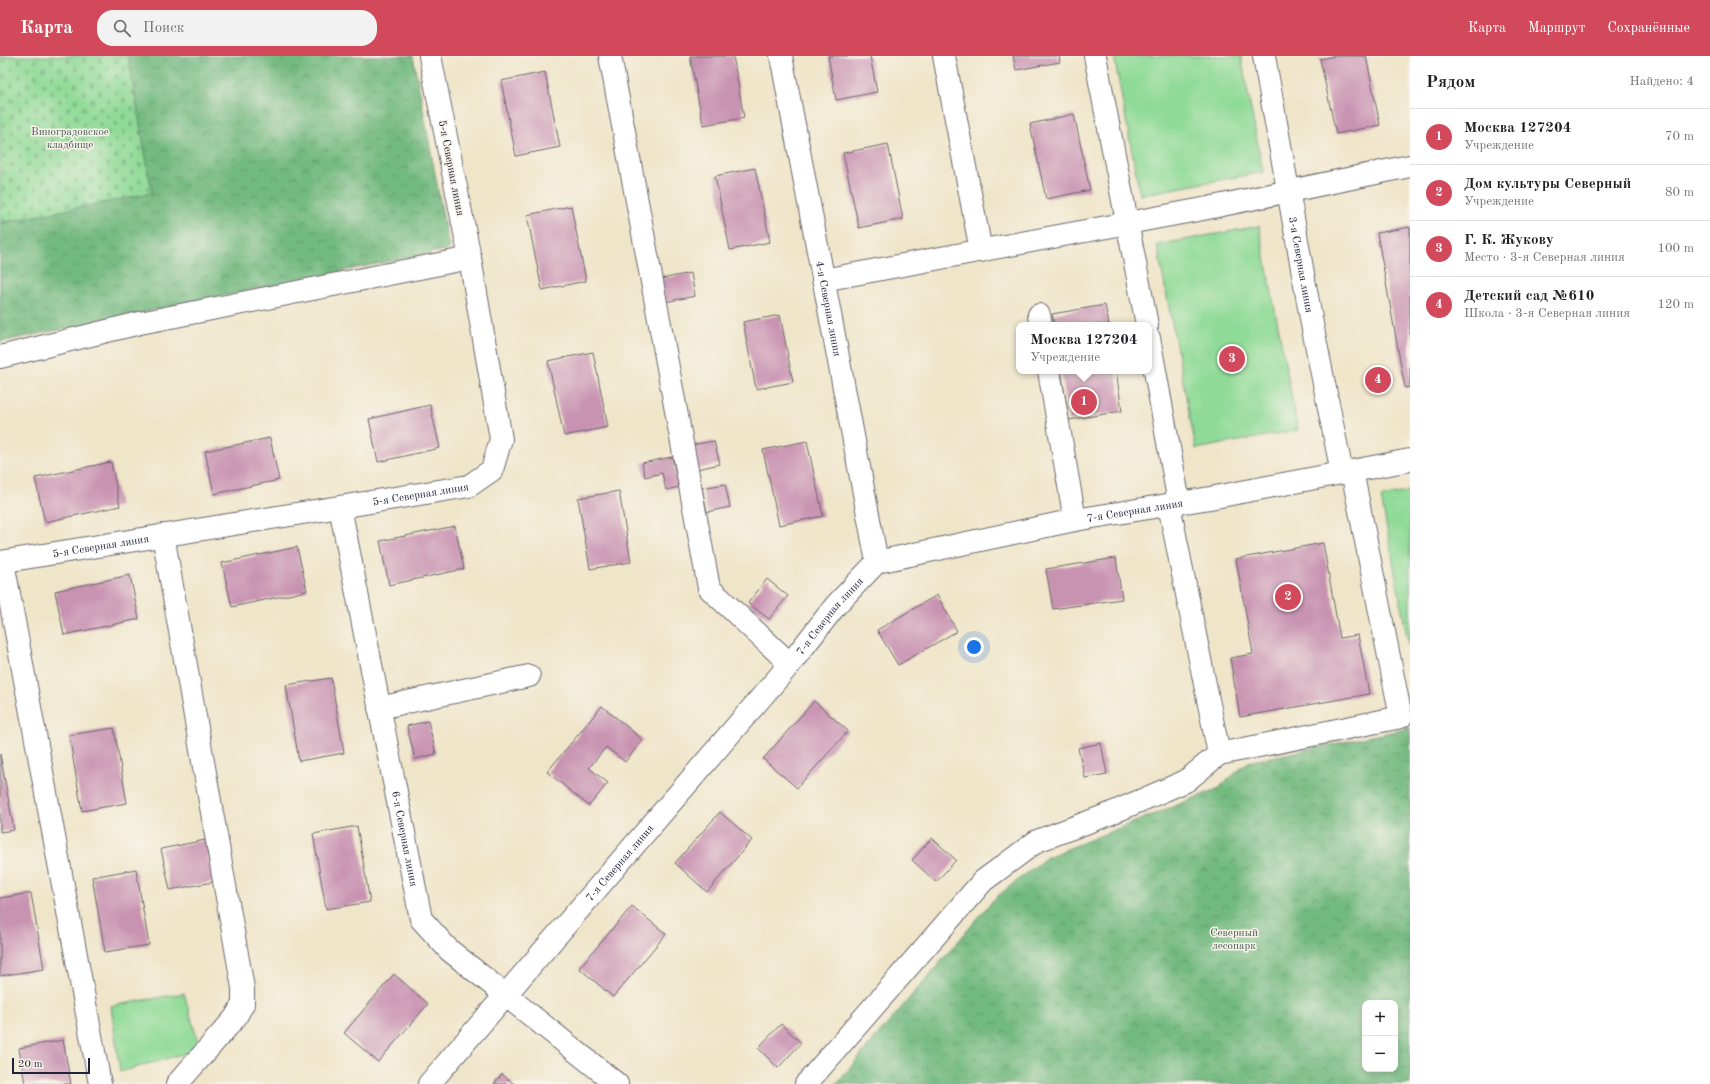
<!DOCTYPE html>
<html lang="ru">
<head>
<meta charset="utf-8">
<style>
  :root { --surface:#fff; --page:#f2f2f2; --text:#202124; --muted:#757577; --line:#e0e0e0; --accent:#d1495b }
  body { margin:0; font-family:"Old Standard TT",serif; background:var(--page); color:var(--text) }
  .controls { position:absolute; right:12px; bottom:12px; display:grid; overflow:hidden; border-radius:8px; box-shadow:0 2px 6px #0003 }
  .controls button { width:36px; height:36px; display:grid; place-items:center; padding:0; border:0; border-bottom:1px solid var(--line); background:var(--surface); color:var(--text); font:20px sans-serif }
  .scale { position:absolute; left:12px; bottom:10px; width:78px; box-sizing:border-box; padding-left:4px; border:2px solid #22223b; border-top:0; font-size:11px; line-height:14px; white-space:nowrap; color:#22223b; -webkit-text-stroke:3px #f7f3e8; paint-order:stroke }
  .you { position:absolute; left:974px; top:591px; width:14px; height:14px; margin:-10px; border:3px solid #fff; border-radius:50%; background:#1a73e8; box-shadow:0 0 0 6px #1a73e833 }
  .badge { display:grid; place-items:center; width:26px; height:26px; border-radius:50%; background:var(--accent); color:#fff; font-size:13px; font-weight:700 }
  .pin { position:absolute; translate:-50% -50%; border:2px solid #fff; box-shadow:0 1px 4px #0006 }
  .popup { position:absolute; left:1016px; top:266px; width:136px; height:52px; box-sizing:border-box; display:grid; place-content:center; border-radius:8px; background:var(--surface); filter:drop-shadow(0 1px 3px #0005); font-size:13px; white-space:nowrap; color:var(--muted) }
  .popup b { font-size:15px; color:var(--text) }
  .popup::after { content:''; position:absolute; left:50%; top:100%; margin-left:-8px; border:8px solid transparent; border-top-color:var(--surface) }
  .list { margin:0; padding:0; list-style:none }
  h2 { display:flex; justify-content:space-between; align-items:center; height:52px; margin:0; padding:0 16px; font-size:17px }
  h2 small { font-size:13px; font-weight:400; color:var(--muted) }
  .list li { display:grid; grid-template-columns:26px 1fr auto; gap:12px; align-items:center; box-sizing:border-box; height:56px; padding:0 16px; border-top:1px solid var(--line) }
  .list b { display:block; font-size:15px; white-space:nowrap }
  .list p { margin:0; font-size:13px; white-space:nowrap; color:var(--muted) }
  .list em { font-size:13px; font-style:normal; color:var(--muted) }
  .icon { flex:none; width:22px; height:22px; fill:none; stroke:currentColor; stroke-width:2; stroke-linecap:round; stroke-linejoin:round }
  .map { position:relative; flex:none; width:1410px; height:1028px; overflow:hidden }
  header { display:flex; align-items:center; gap:24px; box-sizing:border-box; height:56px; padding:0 20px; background:var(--accent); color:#fff }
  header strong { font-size:19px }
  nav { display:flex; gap:22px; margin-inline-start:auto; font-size:14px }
  .search { width:280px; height:36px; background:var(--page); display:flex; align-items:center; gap:10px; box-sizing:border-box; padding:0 14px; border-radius:16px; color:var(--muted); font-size:15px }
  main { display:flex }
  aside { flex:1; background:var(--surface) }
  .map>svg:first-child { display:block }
  .green { fill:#8fda97; stroke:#587e69 }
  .forest { fill:url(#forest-crowns); stroke:#4a6e5e; fill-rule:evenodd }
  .cemetery { fill:url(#cemetery-stones); stroke:#587e69 }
  .building { fill:#c892b1 }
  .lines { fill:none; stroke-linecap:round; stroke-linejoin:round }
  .minor-casing { stroke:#6a666d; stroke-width:24 }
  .minor { stroke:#fff; stroke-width:22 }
  .labels { text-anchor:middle; stroke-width:3; stroke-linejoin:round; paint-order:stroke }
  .park-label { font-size:11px; fill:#435957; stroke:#f7f3e8 }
  .street-label { font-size:11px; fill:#22223b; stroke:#f7f3e8 }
</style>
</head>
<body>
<header>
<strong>Карта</strong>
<div class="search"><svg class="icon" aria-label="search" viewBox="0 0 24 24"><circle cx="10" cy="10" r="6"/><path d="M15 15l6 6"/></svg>Поиск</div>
<nav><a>Карта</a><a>Маршрут</a><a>Сохранённые</a></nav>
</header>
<main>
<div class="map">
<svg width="1410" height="1028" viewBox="0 0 1410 1028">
  <defs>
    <pattern id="forest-crowns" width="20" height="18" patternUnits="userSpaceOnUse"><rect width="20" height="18" fill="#73ba80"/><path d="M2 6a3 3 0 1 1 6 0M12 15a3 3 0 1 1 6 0" fill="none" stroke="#5e976a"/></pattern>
    <pattern id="cemetery-stones" width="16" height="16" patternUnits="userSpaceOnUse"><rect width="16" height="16" fill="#8fda97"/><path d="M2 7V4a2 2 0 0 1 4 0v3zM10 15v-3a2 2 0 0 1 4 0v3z" fill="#7bbb83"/></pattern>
  </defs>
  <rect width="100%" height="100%" fill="#f7f3e8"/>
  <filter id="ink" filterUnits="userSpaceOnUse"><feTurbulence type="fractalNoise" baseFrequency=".025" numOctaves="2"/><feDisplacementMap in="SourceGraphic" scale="8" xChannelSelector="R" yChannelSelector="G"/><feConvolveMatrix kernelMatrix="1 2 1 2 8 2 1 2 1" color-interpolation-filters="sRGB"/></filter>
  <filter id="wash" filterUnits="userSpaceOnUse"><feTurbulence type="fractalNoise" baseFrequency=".012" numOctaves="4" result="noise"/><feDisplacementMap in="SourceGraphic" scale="16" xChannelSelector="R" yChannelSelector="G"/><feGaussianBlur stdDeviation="0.9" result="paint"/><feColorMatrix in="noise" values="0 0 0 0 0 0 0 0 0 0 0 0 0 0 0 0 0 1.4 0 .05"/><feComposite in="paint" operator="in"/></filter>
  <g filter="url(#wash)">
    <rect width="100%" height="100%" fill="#efe5c9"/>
    <g class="green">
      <path d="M 1114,0 L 1241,0 L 1263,116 L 1140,139 Z"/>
      <path d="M 1259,170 L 1298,374 L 1196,393 L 1157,189 Z"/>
      <path d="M 1410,435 L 1410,597 L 1381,441 Z"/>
      <path d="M 184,937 L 200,993 L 120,1016 L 111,950 Z"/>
    </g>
    <g class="forest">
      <path d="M 128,0 L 413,0 L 449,193 L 0,286 L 0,167 L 152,137 Z"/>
      <path d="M 1410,672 L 1410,1028 L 836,1028 L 995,842 L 1047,801 L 1217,733 L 1248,706 ZM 1365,947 L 1395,947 L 1395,1013 L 1365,1013 Z"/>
    </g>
    <path class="cemetery" d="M 0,0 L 128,0 L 152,137 L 0,167 Z"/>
    <g id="blocks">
      <g class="building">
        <path d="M 690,0 L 733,0 L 744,62 L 703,69 Z"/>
        <path d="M 828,0 L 870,0 L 877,36 L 836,44 Z"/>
        <path d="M 1013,0 L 1059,0 L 1060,6 L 1016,14 Z"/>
        <path d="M 1335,0 L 1366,0 L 1380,69 L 1336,78 L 1320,3 Z"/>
        <path d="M 545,16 L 560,91 L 516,100 L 501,25 Z"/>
        <path d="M 1074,58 L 1090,134 L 1046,143 L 1030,68 Z"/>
        <path d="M 888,88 L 903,163 L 859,172 L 843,97 Z"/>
        <path d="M 755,112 L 770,186 L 730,194 L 715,120 Z"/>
        <path d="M 571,150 L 586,225 L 542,234 L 527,159 Z"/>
        <path d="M 1410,171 L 1410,331 L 1405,332 L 1377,177 Z"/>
        <path d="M 691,217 L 695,240 L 665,246 L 661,223 Z"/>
        <path d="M 1105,249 L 1109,269 L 1054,269 L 1052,258 Z"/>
        <path d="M 780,259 L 793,326 L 756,333 L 743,266 Z"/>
        <path d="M 593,296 L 608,371 L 564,380 L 548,305 Z"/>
        <path d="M 1061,315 L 1116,315 L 1122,355 L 1069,364 Z"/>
        <path d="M 430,349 L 440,392 L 378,406 L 369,363 Z"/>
        <path d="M 270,382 L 279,424 L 214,438 L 205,395 Z"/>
        <path d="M 714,385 L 720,408 L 697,413 L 692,389 Z"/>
        <path d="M 807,385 L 823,460 L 779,469 L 763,394 Z"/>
        <path d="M 672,401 L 679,431 L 666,434 L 662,417 L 645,421 L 642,407 Z"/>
        <path d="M 111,406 L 120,450 L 45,466 L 35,422 Z"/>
        <path d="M 725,428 L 730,451 L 707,456 L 702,432 Z"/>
        <path d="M 619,435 L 631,506 L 590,513 L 578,442 Z"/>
        <path d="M 455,470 L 464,513 L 389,529 L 380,485 Z"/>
        <path d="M 1323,487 L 1340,582 L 1358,579 L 1369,638 L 1240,661 L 1230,602 L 1253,598 L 1236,503 Z"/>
        <path d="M 297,491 L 307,535 L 232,551 L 222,507 Z"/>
        <path d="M 1116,502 L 1122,543 L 1053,553 L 1046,513 Z"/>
        <path d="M 130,519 L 139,563 L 64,579 L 55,535 Z"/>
        <path d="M 767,523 L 788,540 L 769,563 L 748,547 Z"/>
        <path d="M 937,539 L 957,575 L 898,609 L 877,574 Z"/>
        <path d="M 331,622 L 344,697 L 299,705 L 286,629 Z"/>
        <path d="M 814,645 L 848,675 L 797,732 L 763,703 Z"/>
        <path d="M 602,650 L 643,684 L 625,706 L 606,691 L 589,712 L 608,727 L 589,750 L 547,716 Z"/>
        <path d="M 428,665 L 436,698 L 415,703 L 407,670 Z"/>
        <path d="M 114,672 L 127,747 L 82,755 L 69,679 Z"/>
        <path d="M 1101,687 L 1107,718 L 1085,722 L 1078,692 Z"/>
        <path d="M 0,698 L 14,774 L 0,776 Z"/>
        <path d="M 720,756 L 752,784 L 707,836 L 675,807 Z"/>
        <path d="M 357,770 L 370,846 L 326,853 L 313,778 Z"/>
        <path d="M 932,782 L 956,804 L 936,826 L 912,804 Z"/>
        <path d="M 205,784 L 213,826 L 170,834 L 161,793 Z"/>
        <path d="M 136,813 L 149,889 L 105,896 L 92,821 Z"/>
        <path d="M 31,837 L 44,913 L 0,920 L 0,842 Z"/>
        <path d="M 632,850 L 666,878 L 613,941 L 579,912 Z"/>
        <path d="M 394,918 L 428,948 L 378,1006 L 344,977 Z"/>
        <path d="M 781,968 L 801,987 L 778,1012 L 758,992 Z"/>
        <path d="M 63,984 L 71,1028 L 25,1028 L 19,992 Z"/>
        <path d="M 502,1018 L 514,1028 L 494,1028 Z"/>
      </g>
    </g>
  </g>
  <g filter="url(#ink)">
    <use href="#blocks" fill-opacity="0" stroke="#6a666d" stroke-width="1"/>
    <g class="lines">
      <defs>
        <g id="minor">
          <path d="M 610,0 L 709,532 L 790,608"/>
          <path id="s1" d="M 781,0 L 877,506"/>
          <path d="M 944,0 L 981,195"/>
          <path d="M 1095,0 L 1147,269"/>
          <path id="s2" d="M 1264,0 L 1312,268 L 1342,417"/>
          <path d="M 823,224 L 1203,153 L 1410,110"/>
          <path d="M 1039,259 L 1041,269"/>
          <path d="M 1149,282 L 1179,447"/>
          <path d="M 0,301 L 140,267 L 470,202"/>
          <path d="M 1049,315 L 1075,464"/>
          <path d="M 1169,449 L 1219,698"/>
          <path id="s3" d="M 340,451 L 421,863 L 449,894 L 617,1028"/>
          <path d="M 163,479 L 243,932 L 243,948 L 235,962 L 177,1028"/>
          <path id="s4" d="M 0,506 L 469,430 L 492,414 L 501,383 L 470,202 L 430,0"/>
          <path d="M 3,506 L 100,1028"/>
          <path d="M 379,652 L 529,620"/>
          <path id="s5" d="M 429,1028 L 790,608 L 836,549 L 877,506 L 1075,464 L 1210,442 L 1410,404"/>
          <path d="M 806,1028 L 983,825 L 1037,785 L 1107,759 L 1186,725 L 1219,698 L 1401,661 L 1352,415"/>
        </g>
      </defs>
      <use href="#minor" class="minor-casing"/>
      <use href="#minor" class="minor"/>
    </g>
  </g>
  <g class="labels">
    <g class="park-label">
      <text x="70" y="79">Виноградовское<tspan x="70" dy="13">кладбище</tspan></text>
      <text x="1234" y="880">Северный<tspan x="1234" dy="13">лесопарк</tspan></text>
    </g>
    <g class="street-label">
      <text transform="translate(452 112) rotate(79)" y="4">5-я Северная линия</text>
      <text dy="4" stroke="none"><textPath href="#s2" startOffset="212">3-я Северная линия</textPath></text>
      <text dy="4" stroke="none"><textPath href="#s1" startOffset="257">4-я Северная линия</textPath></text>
      <text dy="4" stroke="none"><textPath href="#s4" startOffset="426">5-я Северная линия</textPath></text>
      <text dy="4" stroke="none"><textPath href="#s5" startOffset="951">7-я Северная линия</textPath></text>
      <text dy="4" stroke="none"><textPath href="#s4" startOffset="102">5-я Северная линия</textPath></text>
      <text dy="4" stroke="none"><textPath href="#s5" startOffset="616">7-я Северная линия</textPath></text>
      <text dy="4" stroke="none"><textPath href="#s3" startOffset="338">6-я Северная линия</textPath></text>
      <text dy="4" stroke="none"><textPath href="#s5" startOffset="292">7-я Северная линия</textPath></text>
    </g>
  </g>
</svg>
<div class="controls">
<button>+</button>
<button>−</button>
</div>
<div class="scale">20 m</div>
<div class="you"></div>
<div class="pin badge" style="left:1084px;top:346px">1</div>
<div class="popup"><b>Москва 127204</b>Учреждение</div>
<div class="pin badge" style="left:1288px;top:541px">2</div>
<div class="pin badge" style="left:1232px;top:303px">3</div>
<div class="pin badge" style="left:1378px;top:324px">4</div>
</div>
<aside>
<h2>Рядом<small>Найдено: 4</small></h2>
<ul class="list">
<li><span class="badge">1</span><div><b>Москва 127204</b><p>Учреждение</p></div><em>70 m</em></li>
<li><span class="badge">2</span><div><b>Дом культуры Северный</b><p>Учреждение</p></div><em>80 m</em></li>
<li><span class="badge">3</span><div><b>Г. К. Жукову</b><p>Место · 3-я Северная линия</p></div><em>100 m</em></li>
<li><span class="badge">4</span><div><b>Детский сад №610</b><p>Школа · 3-я Северная линия</p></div><em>120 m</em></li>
</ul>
</aside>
</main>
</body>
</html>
